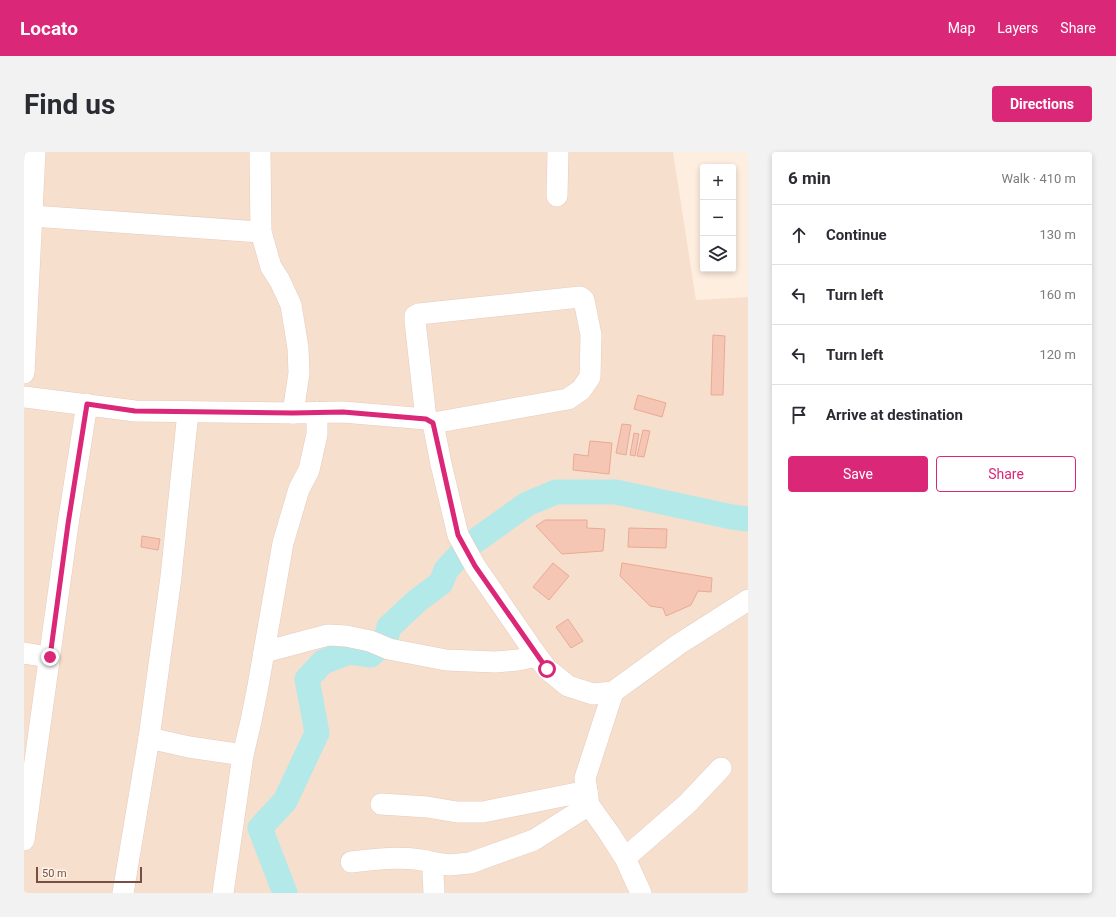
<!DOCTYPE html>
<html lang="en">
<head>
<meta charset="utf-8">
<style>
  :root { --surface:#fff; --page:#f2f2f3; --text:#2b2b33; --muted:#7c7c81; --line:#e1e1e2; --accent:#db2777 }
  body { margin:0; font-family:Roboto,sans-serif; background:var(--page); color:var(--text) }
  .controls { position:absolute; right:12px; top:12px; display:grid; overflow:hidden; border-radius:4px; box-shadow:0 2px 6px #0003 }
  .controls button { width:36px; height:36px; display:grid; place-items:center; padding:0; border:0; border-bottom:1px solid var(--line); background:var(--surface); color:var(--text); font:20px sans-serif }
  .scale { position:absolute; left:12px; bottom:10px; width:106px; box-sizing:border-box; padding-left:4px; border:2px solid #775045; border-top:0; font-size:11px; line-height:14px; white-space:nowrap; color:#775045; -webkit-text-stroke:3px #fff3e9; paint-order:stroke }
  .stop { position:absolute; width:12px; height:12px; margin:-9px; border:3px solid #db2777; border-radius:50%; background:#fff }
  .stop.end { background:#db2777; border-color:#fff; box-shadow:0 1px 4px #0008 }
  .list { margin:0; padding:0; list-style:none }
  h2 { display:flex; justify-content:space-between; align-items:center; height:52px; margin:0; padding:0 16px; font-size:17px }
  h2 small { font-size:13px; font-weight:400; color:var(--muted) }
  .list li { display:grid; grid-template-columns:26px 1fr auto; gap:12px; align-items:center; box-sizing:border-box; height:60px; padding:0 16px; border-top:1px solid var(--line) }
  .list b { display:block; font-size:15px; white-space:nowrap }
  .list em { font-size:13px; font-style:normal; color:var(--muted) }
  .actions { display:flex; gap:8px; padding:12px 16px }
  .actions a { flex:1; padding:9px 0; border:1px solid var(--accent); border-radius:4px; text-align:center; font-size:14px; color:var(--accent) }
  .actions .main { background:var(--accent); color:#fff }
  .icon { flex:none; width:22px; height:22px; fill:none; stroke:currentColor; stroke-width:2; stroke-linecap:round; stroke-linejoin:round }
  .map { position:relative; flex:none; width:724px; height:741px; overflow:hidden; border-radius:4px }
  header { display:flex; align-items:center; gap:24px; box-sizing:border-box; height:56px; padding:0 20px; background:var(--accent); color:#fff }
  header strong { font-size:19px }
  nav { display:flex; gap:22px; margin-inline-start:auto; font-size:14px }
  .intro { display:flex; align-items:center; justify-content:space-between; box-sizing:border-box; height:96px; padding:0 24px }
  h1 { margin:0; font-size:28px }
  .button { padding:10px 18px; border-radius:4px; background:var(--accent); color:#fff; font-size:14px; font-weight:700 }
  main { display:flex; gap:24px; padding:0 24px }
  aside { flex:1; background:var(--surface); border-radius:4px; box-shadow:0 2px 6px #0003 }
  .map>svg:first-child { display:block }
  .residential { fill:#f7dfce }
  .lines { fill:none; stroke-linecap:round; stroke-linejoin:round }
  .river { stroke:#b3e9e9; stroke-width:25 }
  .building { fill:#f6c6b5; stroke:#eaa994 }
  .minor-casing { stroke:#e5cbbe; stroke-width:22 }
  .minor { stroke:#fff; stroke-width:21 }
  .route { stroke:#db2777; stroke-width:5 }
</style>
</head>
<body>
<header>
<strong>Locato</strong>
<nav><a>Map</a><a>Layers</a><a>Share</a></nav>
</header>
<div class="intro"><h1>Find us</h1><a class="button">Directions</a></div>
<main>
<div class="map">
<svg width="724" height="741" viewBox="0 0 724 741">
  <rect width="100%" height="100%" fill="#feeee0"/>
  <path class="residential" d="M 0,0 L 649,0 L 672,148 L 724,145 L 724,741 L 0,741 Z"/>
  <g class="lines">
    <path class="river" d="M 261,741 L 236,676 L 261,649 L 293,581 L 283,527 L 299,510 L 325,500 L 347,503 L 361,489 L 365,475 L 394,448 L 417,431 L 422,418 L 444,394 L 503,352 L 532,340 L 592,340 L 708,365 L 724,367"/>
  </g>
  <g class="building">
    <path d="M 689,183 L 701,184 L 699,243 L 687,243 Z"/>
    <path d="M 614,243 L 642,251 L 638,265 L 610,257 Z"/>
    <path d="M 598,272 L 607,273 L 602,303 L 592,301 Z"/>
    <path d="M 619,278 L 626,279 L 620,305 L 613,304 Z"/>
    <path d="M 610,281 L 615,282 L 611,304 L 606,303 Z"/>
    <path d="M 566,289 L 588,291 L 585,322 L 549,318 L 550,302 L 564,304 Z"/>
    <path d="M 521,368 L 563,368 L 563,376 L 581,377 L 579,399 L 538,402 L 512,374 Z"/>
    <path d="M 605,376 L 643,377 L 642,396 L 604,395 Z"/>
    <path d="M 118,384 L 136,387 L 134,398 L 117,395 Z"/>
    <path d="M 529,411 L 545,424 L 525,448 L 509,435 Z"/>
    <path d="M 598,411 L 688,426 L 687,440 L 674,439 L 667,453 L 642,464 L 639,456 L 626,454 L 596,424 Z"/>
    <path d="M 544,467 L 559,489 L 547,496 L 532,475 Z"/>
  </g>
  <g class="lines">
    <defs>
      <g id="minor">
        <path d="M 236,0 L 237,80 L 247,115 L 256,129 L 267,153 L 274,196 L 275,221 L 269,261"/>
        <path d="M 533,44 L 534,0"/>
        <path d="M 8,64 L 237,80"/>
        <path d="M 0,221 L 11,0"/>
        <path d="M 0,245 L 111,259 L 269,261 L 319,260 L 402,267 L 409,271 L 417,312 L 434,383 L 451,414 L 513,504 L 523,517 L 544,534 L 569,542 L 589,540 L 655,492 L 724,448"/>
        <path d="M 402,267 L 391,169 L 391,164 L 395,162 L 556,145 L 560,148 L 567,183 L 566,225 L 557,238 L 544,247 L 409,271"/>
        <path d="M 240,500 L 304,483 L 322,484 L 346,489 L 365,497 L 422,508 L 471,510 L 494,508 L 513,504"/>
        <path d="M 0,501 L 25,505"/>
        <path d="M 589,540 L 561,626 L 565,653 L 585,681 L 601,706 L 617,741"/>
        <path d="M 125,586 L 165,595 L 219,603"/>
        <path d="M 357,652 L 403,655 L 433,660 L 459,660 L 563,639"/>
        <path d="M 0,688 L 44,372 L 63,252"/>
        <path d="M 601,706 L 663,652 L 697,616"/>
        <path d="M 327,710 C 355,707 383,703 411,711"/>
        <path d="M 99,741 L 125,586 L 147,425 L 164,260"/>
        <path d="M 199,741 L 219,603 L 227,569 L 234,534 L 259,391 L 275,337 L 285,318 L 293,282 L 293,260"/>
        <path d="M 410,741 L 409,722 L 411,711 L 425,713 L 446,711 L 510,688 L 565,653"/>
      </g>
    </defs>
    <use href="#minor" class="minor-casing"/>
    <use href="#minor" class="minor"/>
  </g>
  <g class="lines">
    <path class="route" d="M 26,505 L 44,372 L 63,252 L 111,259 L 269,261 L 319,260 L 402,267 L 409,271 L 434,383 L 451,414 L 523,517"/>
  </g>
</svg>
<div class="controls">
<button>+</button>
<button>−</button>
<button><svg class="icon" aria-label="layers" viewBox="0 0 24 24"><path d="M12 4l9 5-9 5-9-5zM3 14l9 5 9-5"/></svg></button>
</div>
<div class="scale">50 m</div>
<div class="stop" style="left:523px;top:517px"></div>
<div class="stop end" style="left:26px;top:505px"></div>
</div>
<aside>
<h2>6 min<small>Walk · 410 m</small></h2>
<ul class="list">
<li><svg class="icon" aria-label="ahead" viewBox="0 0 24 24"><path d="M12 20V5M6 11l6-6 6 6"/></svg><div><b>Continue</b></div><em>130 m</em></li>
<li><svg class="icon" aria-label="left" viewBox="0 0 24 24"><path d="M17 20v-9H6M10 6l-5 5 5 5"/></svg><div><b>Turn left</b></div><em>160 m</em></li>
<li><svg class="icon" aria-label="left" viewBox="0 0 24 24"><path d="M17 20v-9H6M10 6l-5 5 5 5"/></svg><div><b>Turn left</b></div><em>120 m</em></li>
<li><svg class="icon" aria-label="arrive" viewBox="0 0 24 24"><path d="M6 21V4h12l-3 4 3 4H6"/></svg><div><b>Arrive at destination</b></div></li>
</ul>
<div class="actions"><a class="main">Save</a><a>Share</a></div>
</aside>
</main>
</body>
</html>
